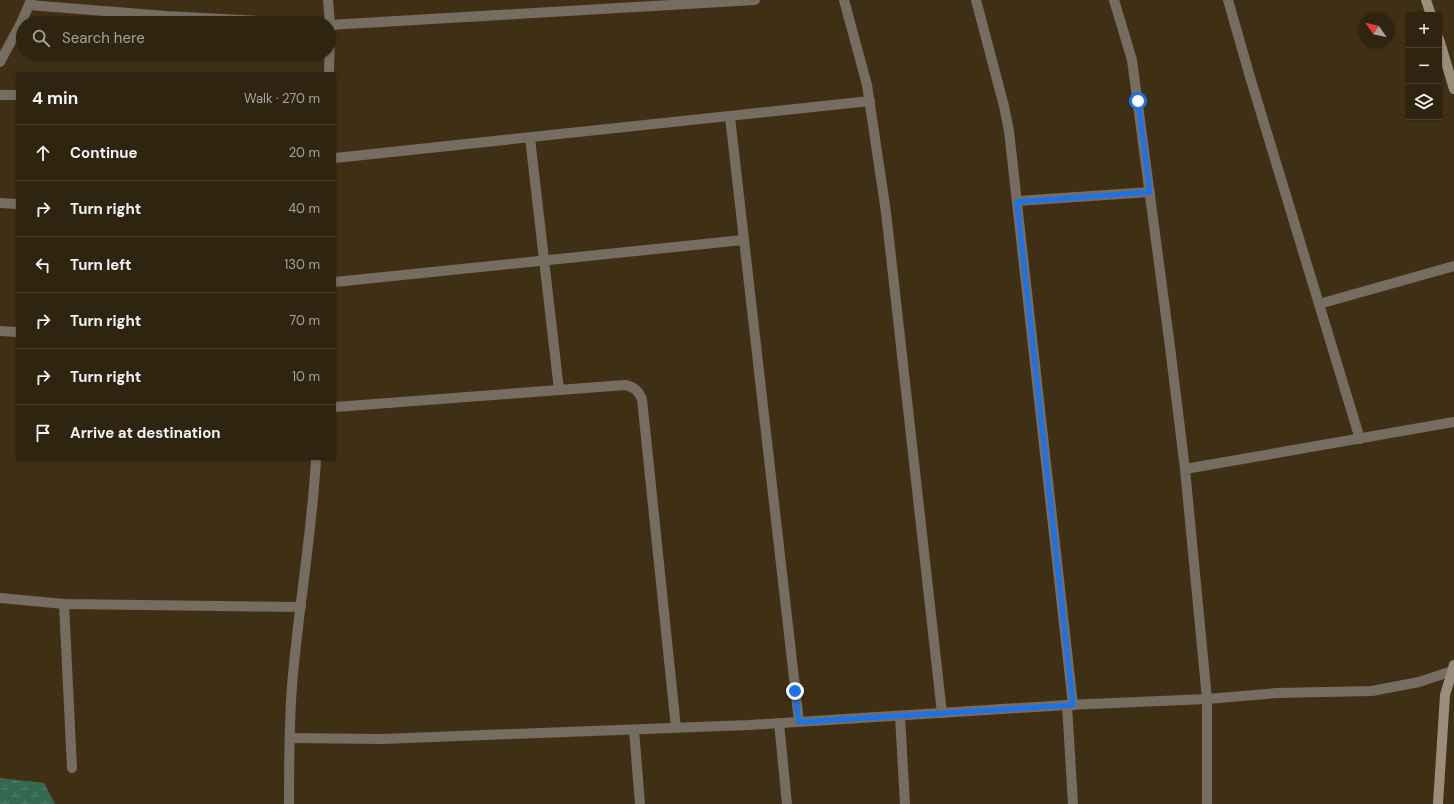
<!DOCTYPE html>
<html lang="en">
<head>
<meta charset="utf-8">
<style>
  :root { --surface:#2f2410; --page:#372c19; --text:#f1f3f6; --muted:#a7a49f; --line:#4a4130 }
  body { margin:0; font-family:"DM Sans",sans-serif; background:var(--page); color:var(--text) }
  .controls { position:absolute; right:12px; top:12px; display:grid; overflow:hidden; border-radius:0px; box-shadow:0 1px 3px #0004 }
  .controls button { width:36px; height:36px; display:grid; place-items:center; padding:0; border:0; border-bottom:1px solid var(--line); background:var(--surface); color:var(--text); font:20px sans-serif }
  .compass { position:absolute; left:1358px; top:12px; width:36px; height:36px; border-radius:50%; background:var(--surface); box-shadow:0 1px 3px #0004; rotate:304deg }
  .stop { position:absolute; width:12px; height:12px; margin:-9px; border:3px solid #1a73e8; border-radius:50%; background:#fff }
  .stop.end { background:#1a73e8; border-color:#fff; box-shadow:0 1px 4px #0008 }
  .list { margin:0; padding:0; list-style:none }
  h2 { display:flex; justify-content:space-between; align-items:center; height:52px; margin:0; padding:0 16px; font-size:17px }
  h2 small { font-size:13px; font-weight:400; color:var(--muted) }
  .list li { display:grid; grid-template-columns:26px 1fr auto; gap:12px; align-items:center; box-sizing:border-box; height:56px; padding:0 16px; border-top:1px solid var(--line) }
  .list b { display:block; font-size:15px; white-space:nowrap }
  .list em { font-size:13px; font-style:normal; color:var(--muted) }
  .icon { flex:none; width:22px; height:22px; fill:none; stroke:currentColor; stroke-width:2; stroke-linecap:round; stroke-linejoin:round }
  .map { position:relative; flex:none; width:1454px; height:804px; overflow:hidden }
  .search { position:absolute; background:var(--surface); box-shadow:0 1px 3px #0004; left:16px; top:16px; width:320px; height:44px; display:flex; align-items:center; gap:10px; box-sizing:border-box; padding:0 14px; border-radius:22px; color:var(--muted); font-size:15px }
  .panel { position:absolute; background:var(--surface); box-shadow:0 1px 3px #0004; left:16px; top:72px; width:320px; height:388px; border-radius:0px }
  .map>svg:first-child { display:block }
  .wetland { fill:url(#wetland-marsh) }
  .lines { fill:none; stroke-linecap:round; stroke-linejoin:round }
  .street { stroke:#756d61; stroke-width:10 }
  .secondary { stroke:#9a8d7a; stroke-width:10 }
  .route { stroke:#1a73e8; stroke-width:5 }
</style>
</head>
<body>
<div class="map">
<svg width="1454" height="804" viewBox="0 0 1454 804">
  <defs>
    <pattern id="wetland-marsh" width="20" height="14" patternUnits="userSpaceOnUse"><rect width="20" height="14" fill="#336950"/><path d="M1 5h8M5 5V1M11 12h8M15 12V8" fill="none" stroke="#517e68"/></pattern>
  </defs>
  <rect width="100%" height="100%" fill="#3f3015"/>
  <path class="wetland" d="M 0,778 L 44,783 L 55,804 L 0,804 Z"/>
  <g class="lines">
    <g class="street">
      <path d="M 328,0 L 330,25 L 329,73"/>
      <path d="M 844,0 L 867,85 L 886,212 L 942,713"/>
      <path d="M 976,0 L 1004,106 L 1009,131 L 1073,705"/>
      <path d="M 1114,0 L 1132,60 L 1169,339 L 1185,469 L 1207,699 L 1207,804"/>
      <path d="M 1228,0 L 1250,77 L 1360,439"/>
      <path d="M 29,5 L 166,16 L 298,23"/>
      <path d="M 329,25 L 755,0"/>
      <path d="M 0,62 L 21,23 L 31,0"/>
      <path d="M 0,95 L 17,95"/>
      <path d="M 730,117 L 799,722"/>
      <path d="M 530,138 L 559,390"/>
      <path d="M 335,158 L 870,101"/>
      <path d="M 1017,201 L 1150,192"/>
      <path d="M 0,203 L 17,204"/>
      <path d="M 335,282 L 743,240"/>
      <path d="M 1319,304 L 1454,266"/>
      <path d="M 0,331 L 17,332"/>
      <path d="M 335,407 L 625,385 C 634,387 638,390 642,399 L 676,728"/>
      <path d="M 1185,469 L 1454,422"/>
      <path d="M 0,598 L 64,604 L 301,607"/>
      <path d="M 64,604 L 72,768"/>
      <path d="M 1067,705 L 1073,804"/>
      <path d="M 900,716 L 905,804"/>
      <path d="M 779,723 L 787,804"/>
      <path d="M 634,730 L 640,804"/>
      <path d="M 290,738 L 382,739 L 749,725 L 1067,705 L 1207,699 L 1277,693 L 1372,691 L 1419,682 L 1452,671"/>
      <path d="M 289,804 C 289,764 289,725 292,686 C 298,610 312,535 316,459"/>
    </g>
    <g class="secondary">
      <path d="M 1426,0 L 1431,15"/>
      <path d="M 1439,39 L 1454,89"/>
      <path d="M 1438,804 L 1445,695 L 1454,665"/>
    </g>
  </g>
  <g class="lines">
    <path class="route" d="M 795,691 L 799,722 L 1073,705 L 1017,202 L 1150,192 L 1138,101"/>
  </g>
</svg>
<div class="controls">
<button>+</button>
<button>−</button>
<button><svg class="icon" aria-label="layers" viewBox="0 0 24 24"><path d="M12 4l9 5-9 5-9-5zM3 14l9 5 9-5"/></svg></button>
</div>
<svg class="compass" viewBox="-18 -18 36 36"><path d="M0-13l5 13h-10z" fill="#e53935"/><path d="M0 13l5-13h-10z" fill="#a7a49f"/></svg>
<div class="stop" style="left:1138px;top:101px"></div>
<div class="stop end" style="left:795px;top:691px"></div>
<div class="search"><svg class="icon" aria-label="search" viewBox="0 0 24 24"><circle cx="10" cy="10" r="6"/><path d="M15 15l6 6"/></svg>Search here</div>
<section class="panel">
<h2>4 min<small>Walk · 270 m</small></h2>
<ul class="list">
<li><svg class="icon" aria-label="ahead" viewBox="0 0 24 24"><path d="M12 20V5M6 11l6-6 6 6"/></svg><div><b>Continue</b></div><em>20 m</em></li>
<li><svg class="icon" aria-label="right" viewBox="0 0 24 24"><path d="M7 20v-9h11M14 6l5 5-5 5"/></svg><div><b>Turn right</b></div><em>40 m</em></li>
<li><svg class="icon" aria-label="left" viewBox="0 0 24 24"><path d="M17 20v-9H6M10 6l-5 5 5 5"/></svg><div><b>Turn left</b></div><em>130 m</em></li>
<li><svg class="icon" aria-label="right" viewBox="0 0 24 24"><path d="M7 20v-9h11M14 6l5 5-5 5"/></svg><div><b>Turn right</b></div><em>70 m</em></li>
<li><svg class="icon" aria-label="right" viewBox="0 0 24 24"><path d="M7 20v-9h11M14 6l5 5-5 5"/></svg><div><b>Turn right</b></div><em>10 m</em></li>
<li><svg class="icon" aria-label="arrive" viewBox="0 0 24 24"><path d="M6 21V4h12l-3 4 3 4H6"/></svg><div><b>Arrive at destination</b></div></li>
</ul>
</section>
</div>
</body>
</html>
